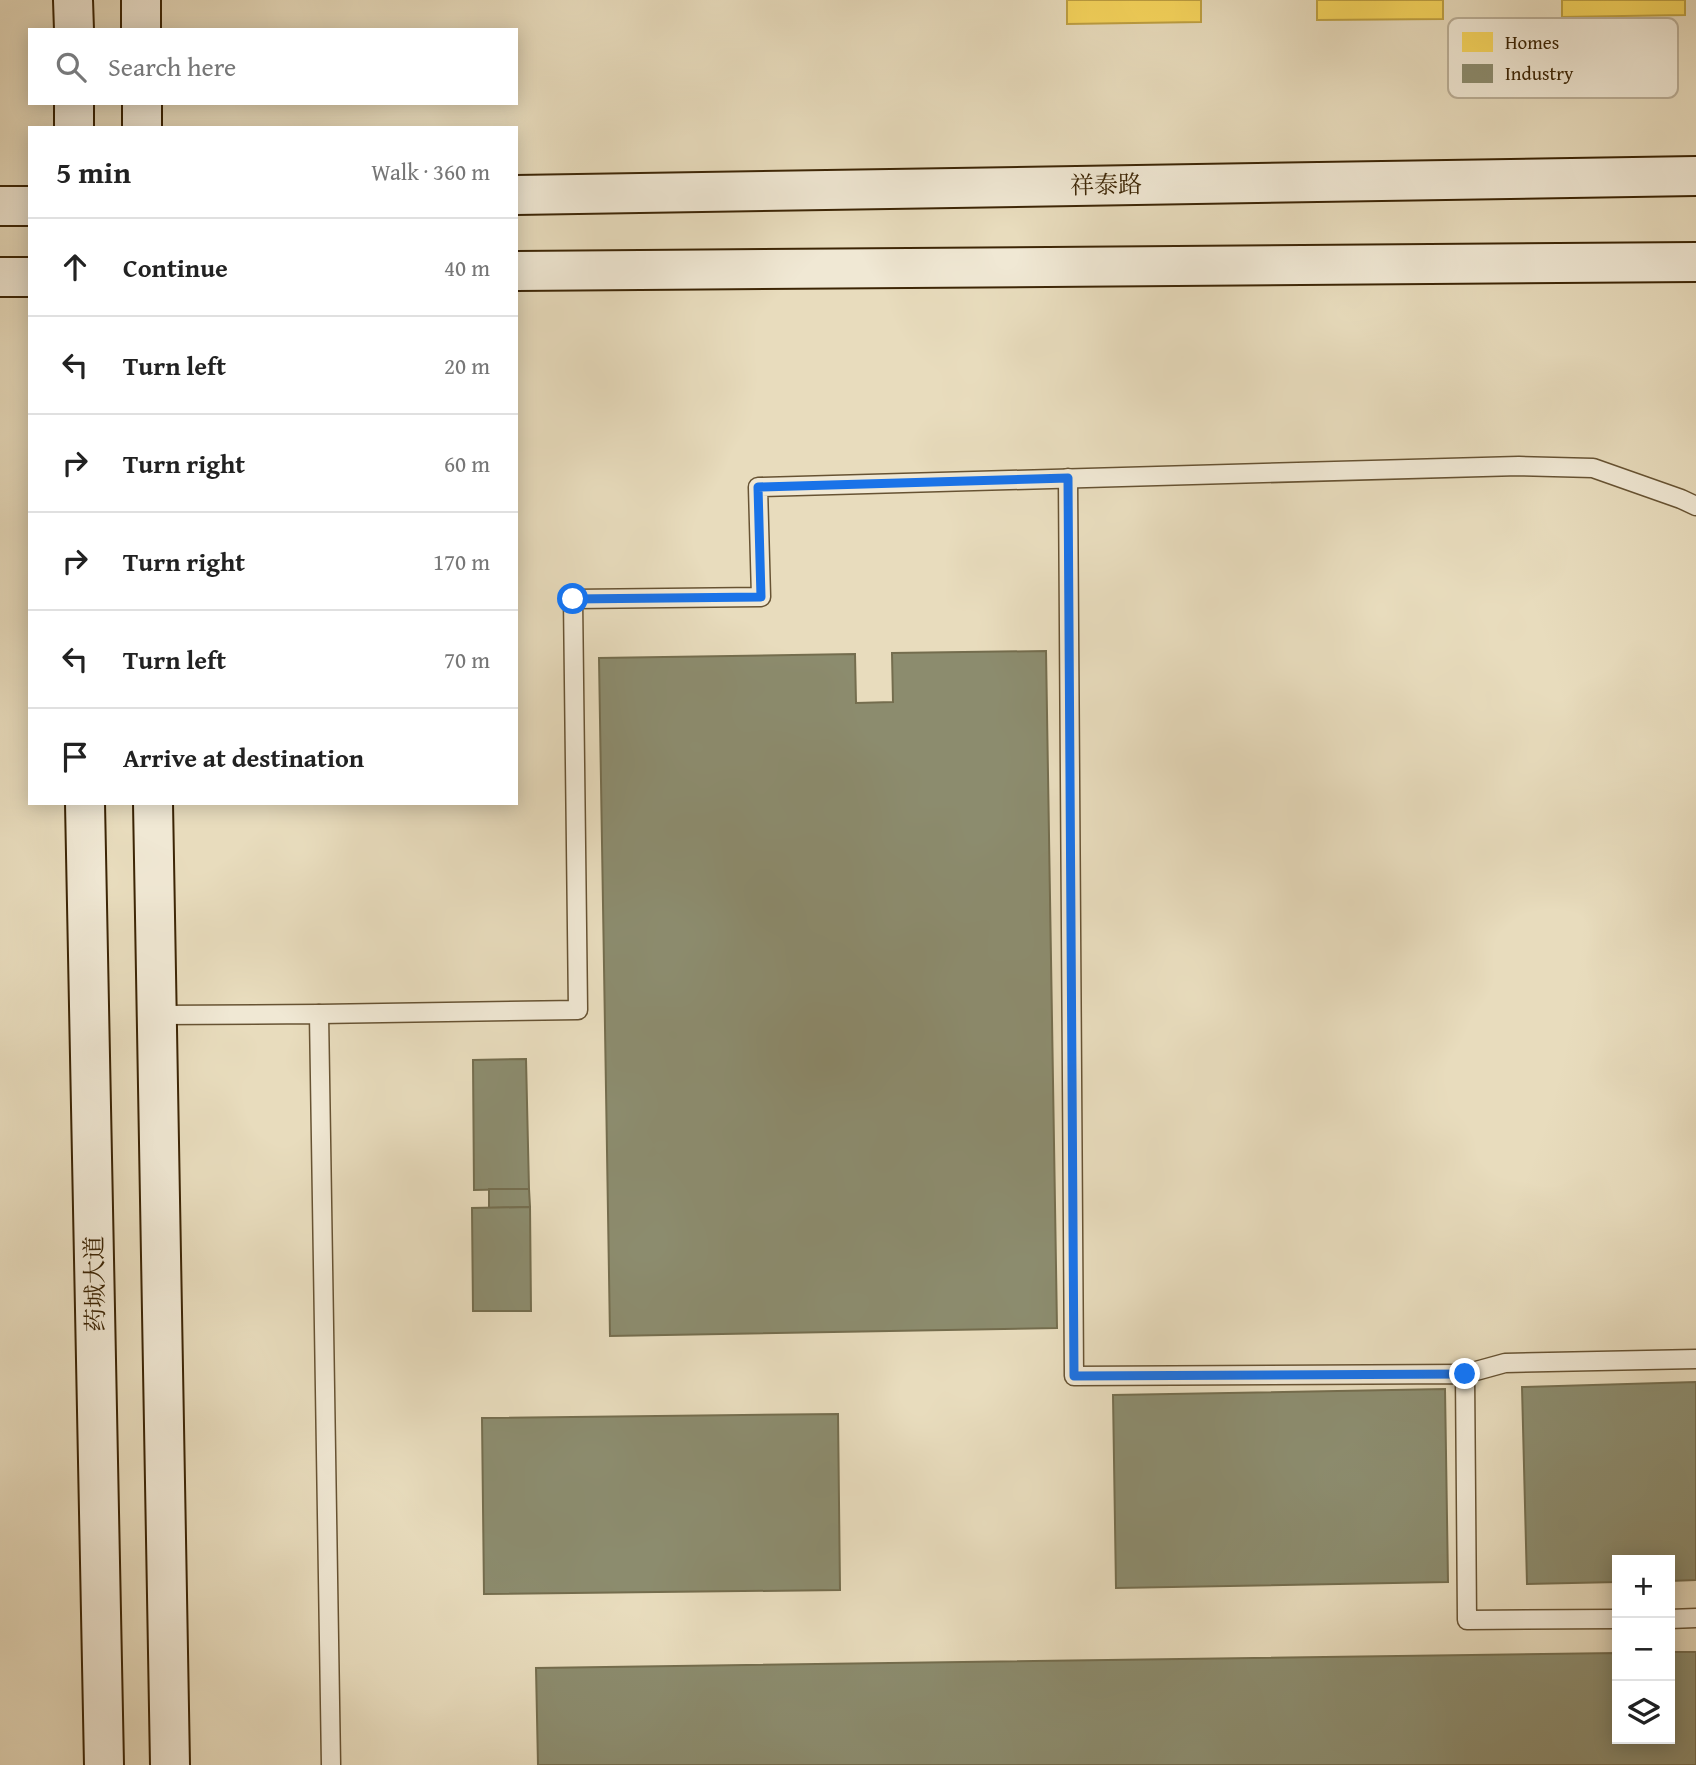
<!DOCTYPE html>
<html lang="en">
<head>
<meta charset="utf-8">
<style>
  :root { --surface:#fff; --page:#f6f6f6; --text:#222; --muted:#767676; --line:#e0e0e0 }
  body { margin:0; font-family:"Gentium Book Plus","Noto Serif SC",serif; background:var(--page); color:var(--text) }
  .controls { position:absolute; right:21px; bottom:21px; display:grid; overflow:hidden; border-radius:0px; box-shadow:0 4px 18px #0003 }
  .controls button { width:63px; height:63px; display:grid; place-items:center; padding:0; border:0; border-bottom:2px solid var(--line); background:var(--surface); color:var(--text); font:35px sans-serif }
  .stop { position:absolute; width:21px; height:21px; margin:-16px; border:5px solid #1a73e8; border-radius:50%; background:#fff }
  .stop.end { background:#1a73e8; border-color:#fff; box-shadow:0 2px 7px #0008 }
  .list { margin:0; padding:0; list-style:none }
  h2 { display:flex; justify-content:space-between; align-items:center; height:91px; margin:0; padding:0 28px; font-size:30px }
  h2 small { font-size:23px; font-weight:400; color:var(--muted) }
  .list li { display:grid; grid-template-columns:46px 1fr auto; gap:21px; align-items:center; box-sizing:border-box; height:98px; padding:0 28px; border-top:2px solid var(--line) }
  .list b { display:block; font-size:26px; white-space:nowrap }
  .list em { font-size:23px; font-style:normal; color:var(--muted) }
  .icon { flex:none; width:38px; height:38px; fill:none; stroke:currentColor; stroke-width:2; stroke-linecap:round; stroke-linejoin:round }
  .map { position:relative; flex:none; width:1696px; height:1765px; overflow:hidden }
  .search { position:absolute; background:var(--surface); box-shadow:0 4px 18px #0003; left:28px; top:28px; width:490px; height:77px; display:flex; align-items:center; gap:18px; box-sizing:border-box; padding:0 24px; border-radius:0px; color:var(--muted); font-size:26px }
  .panel { position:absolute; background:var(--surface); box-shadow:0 4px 18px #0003; left:28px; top:126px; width:490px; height:679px; border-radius:0px }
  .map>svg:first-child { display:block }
  .homes { fill:#f6d55c; stroke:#bea042; stroke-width:2 }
  .industry { fill:#8c8c6e; stroke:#746d4e; stroke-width:2 }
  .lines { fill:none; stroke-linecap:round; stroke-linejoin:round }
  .lane-casing { stroke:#675333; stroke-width:21 }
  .secondary-casing { stroke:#3c2505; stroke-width:42 }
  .lane { stroke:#f0e8d4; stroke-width:18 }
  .secondary { stroke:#f0e8d4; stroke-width:38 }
  .route { stroke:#1a73e8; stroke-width:9 }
  .labels { text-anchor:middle; stroke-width:7; stroke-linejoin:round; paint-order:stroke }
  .street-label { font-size:24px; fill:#3c2505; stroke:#f0e8d4 }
  .key { fill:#f0e8d4; stroke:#baae96; stroke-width:2 }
  .key-label { font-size:19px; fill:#3c2505 }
</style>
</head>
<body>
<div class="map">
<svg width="1696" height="1765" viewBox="0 0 1696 1765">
  <rect width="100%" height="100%" fill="#e8dcbd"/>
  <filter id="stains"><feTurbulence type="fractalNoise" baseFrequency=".00286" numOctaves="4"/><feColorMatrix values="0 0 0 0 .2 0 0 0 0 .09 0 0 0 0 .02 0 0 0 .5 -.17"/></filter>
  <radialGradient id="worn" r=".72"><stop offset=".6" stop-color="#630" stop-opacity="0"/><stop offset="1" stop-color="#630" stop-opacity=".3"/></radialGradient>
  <g class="homes">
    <path d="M 1067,0 L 1201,0 L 1201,22 L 1067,24 Z"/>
    <path d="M 1317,0 L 1443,0 L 1443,19 L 1317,20 Z"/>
    <path d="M 1562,0 L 1685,0 L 1685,15 L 1562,17 Z"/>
  </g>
  <g class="industry">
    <path d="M 1046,651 L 1057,1328 L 610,1336 L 599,658 L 855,654 L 856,703 L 893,702 L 892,653 Z"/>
    <path d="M 526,1059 L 529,1189 L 474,1190 L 473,1060 Z"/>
    <path d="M 489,1189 L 529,1189 L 530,1207 L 489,1208 Z"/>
    <path d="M 530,1207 L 531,1311 L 473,1311 L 472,1208 Z"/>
    <path d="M 1696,1382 L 1696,1580 L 1670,1581 L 1670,1560 L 1617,1560 L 1617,1582 L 1527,1584 L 1522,1387 Z"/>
    <path d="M 1445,1389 L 1448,1582 L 1116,1588 L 1113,1395 Z"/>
    <path d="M 838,1414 L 840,1590 L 484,1594 L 482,1418 Z"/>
    <path d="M 1670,1652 L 1696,1652 L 1696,1765 L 538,1765 L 536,1668 L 1617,1653 L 1617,1739 L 1670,1739 Z"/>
  </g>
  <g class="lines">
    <defs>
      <g id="lane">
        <path d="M 1068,478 L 1074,1376 L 1465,1374 L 1467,1620 L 1617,1619"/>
        <path d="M 319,1014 L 578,1010 L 573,599 L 761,597 L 758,487 L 1519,466 L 1593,468 L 1681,499 L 1696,506"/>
        <path d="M 156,1015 L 319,1014 L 331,1765"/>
        <path d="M 1465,1374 L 1505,1363 L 1696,1359"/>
        <path d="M 1670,1619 L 1696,1618"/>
      </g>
      <g id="secondary">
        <path d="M 73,0 L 74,30"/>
        <path d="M 141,0 L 141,30"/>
        <path d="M 74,103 L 74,128"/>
        <path d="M 142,103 L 142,128"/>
        <path d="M 516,195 L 1696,176"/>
        <path d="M 0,206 L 30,206"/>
        <path d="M 516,271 L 1696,262"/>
        <path d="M 0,277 L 30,277"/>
        <path d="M 85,803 L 104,1765"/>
        <path d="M 153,803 L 170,1765"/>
      </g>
    </defs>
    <use href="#lane" class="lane-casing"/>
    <use href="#secondary" class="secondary-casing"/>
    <use href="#lane" class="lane"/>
    <use href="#secondary" class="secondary"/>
  </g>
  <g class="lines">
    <path class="route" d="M 573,599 L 761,597 L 758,487 L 1068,478 L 1074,1376 L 1465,1374"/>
  </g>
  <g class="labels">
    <g class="street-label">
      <text transform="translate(1106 185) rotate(-1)" y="8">祥泰路</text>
      <text transform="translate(95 1284) rotate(-91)" y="8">药城大道</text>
    </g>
  </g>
  <rect x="1448" y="18" width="230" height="80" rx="10" class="key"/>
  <rect x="1462" y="32" width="31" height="20" fill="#f6d55c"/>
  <rect x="1462" y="64" width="31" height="19" fill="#8c8c6e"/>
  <g class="key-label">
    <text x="1505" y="49">Homes</text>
    <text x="1505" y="80">Industry</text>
  </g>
  <rect width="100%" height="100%" filter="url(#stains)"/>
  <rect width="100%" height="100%" fill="url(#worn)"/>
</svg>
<div class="controls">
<button>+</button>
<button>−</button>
<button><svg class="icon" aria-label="layers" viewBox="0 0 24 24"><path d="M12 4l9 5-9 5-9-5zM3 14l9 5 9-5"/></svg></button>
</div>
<div class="stop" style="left:573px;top:599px"></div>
<div class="stop end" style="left:1465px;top:1374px"></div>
<div class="search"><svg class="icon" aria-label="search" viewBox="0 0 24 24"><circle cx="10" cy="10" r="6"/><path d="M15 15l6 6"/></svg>Search here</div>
<section class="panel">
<h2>5 min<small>Walk · 360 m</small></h2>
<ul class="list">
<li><svg class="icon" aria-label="ahead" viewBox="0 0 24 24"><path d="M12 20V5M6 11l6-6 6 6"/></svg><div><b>Continue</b></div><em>40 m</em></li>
<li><svg class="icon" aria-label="left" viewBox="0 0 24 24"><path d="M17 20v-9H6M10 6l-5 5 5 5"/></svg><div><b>Turn left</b></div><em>20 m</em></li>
<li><svg class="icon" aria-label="right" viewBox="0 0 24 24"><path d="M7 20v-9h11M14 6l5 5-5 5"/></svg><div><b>Turn right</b></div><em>60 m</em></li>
<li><svg class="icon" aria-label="right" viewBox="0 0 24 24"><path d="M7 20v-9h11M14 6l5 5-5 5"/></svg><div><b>Turn right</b></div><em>170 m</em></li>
<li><svg class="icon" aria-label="left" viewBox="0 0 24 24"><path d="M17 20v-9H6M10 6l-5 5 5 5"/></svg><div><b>Turn left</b></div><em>70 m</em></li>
<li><svg class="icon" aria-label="arrive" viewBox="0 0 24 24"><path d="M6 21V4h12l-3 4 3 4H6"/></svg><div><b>Arrive at destination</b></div></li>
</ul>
</section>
</div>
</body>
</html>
